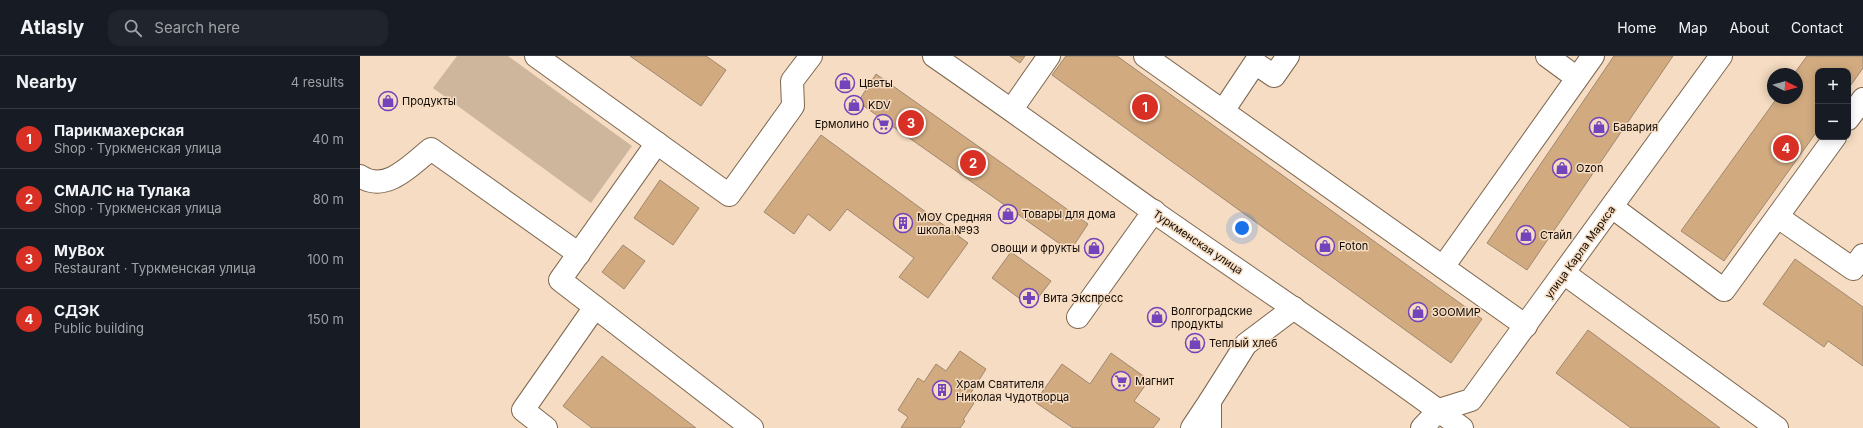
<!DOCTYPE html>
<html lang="en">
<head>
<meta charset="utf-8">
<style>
  :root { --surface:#171b24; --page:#20242c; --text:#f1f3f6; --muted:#9ea1a6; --line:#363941; --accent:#d93025 }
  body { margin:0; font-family:Inter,sans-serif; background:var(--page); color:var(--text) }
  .controls { position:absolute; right:12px; top:12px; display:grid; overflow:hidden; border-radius:8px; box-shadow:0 2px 10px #0003 }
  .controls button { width:36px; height:36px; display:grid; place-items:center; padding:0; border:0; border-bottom:1px solid var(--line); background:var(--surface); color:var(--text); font:20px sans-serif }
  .compass { position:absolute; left:1407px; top:12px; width:36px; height:36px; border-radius:50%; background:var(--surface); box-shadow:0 2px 10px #0003; rotate:95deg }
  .you { position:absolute; left:882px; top:172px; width:14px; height:14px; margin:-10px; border:3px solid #fff; border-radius:50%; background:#1a73e8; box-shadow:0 0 0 6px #1a73e833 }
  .badge { display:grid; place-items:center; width:26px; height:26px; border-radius:50%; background:var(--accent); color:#fff; font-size:13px; font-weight:700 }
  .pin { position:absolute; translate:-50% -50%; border:2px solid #fff; box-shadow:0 1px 4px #0006 }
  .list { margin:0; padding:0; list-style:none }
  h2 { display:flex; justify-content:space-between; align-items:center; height:52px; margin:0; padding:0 16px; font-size:17px }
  h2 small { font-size:13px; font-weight:400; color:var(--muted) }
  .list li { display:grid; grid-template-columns:26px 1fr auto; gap:12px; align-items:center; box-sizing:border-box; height:60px; padding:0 16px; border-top:1px solid var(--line) }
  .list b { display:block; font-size:15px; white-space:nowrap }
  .list p { margin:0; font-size:13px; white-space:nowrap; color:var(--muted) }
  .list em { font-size:13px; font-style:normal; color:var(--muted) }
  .icon { flex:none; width:22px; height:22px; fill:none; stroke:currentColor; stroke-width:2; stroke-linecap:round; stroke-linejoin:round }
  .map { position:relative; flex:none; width:1503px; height:372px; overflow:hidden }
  header { display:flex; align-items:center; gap:24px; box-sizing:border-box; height:56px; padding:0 20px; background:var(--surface); border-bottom:1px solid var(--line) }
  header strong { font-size:19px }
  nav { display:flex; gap:22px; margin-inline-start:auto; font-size:14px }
  .search { width:280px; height:36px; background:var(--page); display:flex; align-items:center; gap:10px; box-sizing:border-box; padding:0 14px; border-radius:12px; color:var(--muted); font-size:15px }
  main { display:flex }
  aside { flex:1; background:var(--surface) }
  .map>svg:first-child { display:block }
  .green { fill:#ceb69c }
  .building { fill:#d1aa80; stroke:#9f8870 }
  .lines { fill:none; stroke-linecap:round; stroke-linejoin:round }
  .minor-casing { stroke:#7d6750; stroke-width:24 }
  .minor { stroke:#fff; stroke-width:22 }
  .labels { text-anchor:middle; stroke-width:3; stroke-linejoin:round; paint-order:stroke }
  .poi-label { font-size:11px; fill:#120a03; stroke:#f5dcc2; text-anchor:start }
  .street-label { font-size:11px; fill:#120a03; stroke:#f5dcc2 }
</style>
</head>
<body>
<header>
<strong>Atlasly</strong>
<div class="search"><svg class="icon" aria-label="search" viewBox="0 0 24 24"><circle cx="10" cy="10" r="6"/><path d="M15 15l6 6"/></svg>Search here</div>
<nav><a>Home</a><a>Map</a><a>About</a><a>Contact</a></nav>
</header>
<main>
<aside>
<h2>Nearby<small>4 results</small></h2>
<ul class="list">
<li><span class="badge">1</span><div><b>Парикмахерская</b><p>Shop · Туркменская улица</p></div><em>40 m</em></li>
<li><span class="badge">2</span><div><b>СМАЛС на Тулака</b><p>Shop · Туркменская улица</p></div><em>80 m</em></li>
<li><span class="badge">3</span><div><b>MyBox</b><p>Restaurant · Туркменская улица</p></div><em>100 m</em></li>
<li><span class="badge">4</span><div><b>СДЭК</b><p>Public building</p></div><em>150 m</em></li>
</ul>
</aside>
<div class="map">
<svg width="1503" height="372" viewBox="0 0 1503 372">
  <rect width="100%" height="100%" fill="#f5dcc2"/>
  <path class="green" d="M 97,0 L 148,0 L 272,90 L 231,147 L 73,32 Z"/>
  <g class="building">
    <path d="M 270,0 L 346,0 L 366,14 L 341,50 Z"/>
    <path d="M 650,0 L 665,0 L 660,7 Z"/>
    <path d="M 706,0 L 757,0 L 1122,263 L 1091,307 L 692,19 Z"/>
    <path d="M 1254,0 L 1313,0 L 1167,214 L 1127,187 Z"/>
    <path d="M 1447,0 L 1503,0 L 1503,12 L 1488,33 L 1488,15 L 1458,15 L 1458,74 L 1364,205 L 1321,175 L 1417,42 L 1437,42 L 1437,18 L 1434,18 Z"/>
    <path d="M 516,18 L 728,168 L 710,195 L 498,46 Z"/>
    <path d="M 461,79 L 608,187 L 568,242 L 539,221 L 554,202 L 487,153 L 470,175 L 448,158 L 434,178 L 404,156 Z"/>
    <path d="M 300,124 L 339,152 L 313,189 L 274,162 Z"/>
    <path d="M 263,189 L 285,205 L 264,233 L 242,216 Z"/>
    <path d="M 651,196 L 691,225 L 671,251 L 632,222 Z"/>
    <path d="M 1435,203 L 1503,251 L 1503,310 L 1468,285 L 1464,291 L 1403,248 Z"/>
    <path d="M 1228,274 L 1360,372 L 1271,372 L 1196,317 Z"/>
    <path d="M 600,295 L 626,313 L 607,343 L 614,347 L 603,364 L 605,365 L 600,372 L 541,372 L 548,361 L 538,354 L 558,322 L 564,326 L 576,308 L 586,315 Z"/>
    <path d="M 751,297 L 789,324 L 774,345 L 800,363 L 793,372 L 713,372 L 675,346 L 702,308 L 730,328 Z"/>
    <path d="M 242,300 L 336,372 L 232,372 L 203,350 Z"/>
  </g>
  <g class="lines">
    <defs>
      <g id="minor">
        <path d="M 176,0 L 369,139 L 433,50 L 432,25 L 451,0"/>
        <path d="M 574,0 C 648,51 721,104 794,156 C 897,228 1002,297 1102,372"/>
        <path d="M 785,0 L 1166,270"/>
        <path d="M 1187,0 L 1217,22"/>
        <path d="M 652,53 L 689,0"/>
        <path d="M 863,55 L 895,7 L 914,20 L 928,0"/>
        <path d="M 1488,63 L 1503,43"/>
        <path d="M 297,87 L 200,224 L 392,372"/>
        <path d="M 0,120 C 26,138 52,108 71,93 L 219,198"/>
        <path d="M 1252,151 L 1364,234 L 1475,81"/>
        <path d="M 1418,161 L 1493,213 L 1503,199"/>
        <path d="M 1083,211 L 1233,0"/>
        <path d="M 1205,218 L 1417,372"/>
        <path d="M 718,261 L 794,155"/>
        <path d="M 186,372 L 163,354 L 235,251"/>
        <path d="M 832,372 L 850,345"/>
        <path d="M 850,372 L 850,345 L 886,288 L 934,252"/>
        <path d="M 1062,372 L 1079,354 L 1111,344 L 1361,0"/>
      </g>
    </defs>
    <use href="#minor" class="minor-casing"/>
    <use href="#minor" class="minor"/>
  </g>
  <defs>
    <symbol id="shop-ring" viewBox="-11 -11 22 22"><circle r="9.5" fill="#f5dcc2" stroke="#7243bb" stroke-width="1.5"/><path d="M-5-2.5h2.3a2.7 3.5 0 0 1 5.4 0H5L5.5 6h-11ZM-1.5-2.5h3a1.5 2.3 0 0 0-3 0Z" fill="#7243bb"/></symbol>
    <symbol id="supermarket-ring" viewBox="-11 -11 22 22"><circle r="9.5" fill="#f5dcc2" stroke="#7243bb" stroke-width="1.5"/><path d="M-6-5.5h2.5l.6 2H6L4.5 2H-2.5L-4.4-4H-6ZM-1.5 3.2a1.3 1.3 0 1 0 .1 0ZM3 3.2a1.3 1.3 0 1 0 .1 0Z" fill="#7243bb"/></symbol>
    <symbol id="building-ring" viewBox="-11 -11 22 22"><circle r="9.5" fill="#f5dcc2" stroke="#7243bb" stroke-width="1.5"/><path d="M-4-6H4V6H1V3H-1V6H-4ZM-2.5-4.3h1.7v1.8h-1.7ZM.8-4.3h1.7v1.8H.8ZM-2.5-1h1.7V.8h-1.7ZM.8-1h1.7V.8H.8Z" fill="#7243bb"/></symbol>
    <symbol id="pharmacy-ring" viewBox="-11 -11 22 22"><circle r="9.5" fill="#f5dcc2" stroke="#7243bb" stroke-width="1.5"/><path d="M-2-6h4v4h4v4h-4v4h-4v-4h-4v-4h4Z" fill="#7243bb"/></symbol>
  </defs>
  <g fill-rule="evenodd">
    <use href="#shop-ring" x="474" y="16" width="22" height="22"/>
    <use href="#shop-ring" x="17" y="34" width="22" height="22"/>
    <use href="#shop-ring" x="483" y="38" width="22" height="22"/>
    <use href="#supermarket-ring" x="512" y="57" width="22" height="22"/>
    <use href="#shop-ring" x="1228" y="60" width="22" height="22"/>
    <use href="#shop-ring" x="1191" y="101" width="22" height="22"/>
    <use href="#shop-ring" x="637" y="147" width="22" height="22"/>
    <use href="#building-ring" x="532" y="156" width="22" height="22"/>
    <use href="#shop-ring" x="1155" y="168" width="22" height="22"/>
    <use href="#shop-ring" x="954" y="179" width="22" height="22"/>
    <use href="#shop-ring" x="723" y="181" width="22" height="22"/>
    <use href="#pharmacy-ring" x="658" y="231" width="22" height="22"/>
    <use href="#shop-ring" x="1047" y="245" width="22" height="22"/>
    <use href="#shop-ring" x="786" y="250" width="22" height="22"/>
    <use href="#shop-ring" x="824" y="276" width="22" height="22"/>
    <use href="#supermarket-ring" x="750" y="314" width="22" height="22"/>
    <use href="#building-ring" x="571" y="323" width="22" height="22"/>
  </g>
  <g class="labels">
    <g class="poi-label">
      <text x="499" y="31">Цветы</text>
      <text x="42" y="49">Продукты</text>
      <text x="508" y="53">KDV</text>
      <text x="509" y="72" text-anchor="end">Ермолино</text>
      <text x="1253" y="75">Бавария</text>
      <text x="1216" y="116">Ozon</text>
      <text x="662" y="162">Товары для дома</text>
      <text x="557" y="165">МОУ Средняя<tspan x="557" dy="13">школа №93</tspan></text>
      <text x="1180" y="183">Стайл</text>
      <text x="979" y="194">Foton</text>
      <text x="720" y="196" text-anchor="end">Овощи и фрукты</text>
      <text x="683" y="246">Вита Экспресс</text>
      <text x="811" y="259">Волгоградские<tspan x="811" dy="13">продукты</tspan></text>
      <text x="1072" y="260">ЗООМИР</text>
      <text x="849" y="291">Теплый хлеб</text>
      <text x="775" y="329">Магнит</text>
      <text x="596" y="332">Храм Святителя<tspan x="596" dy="13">Николая Чудотворца</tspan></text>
    </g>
    <g class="street-label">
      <text transform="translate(838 186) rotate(34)" y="4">Туркменская улица</text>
      <text transform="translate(1220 196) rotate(-54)" y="4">улица Карла Маркса</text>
    </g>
  </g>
</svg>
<div class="controls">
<button>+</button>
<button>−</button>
</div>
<svg class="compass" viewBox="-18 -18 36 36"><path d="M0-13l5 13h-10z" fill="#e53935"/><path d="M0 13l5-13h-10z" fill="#9ea1a6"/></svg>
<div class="you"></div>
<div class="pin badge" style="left:785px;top:51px">1</div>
<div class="pin badge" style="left:613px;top:107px">2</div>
<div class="pin badge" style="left:551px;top:67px">3</div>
<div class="pin badge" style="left:1426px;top:92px">4</div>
</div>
</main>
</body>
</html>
